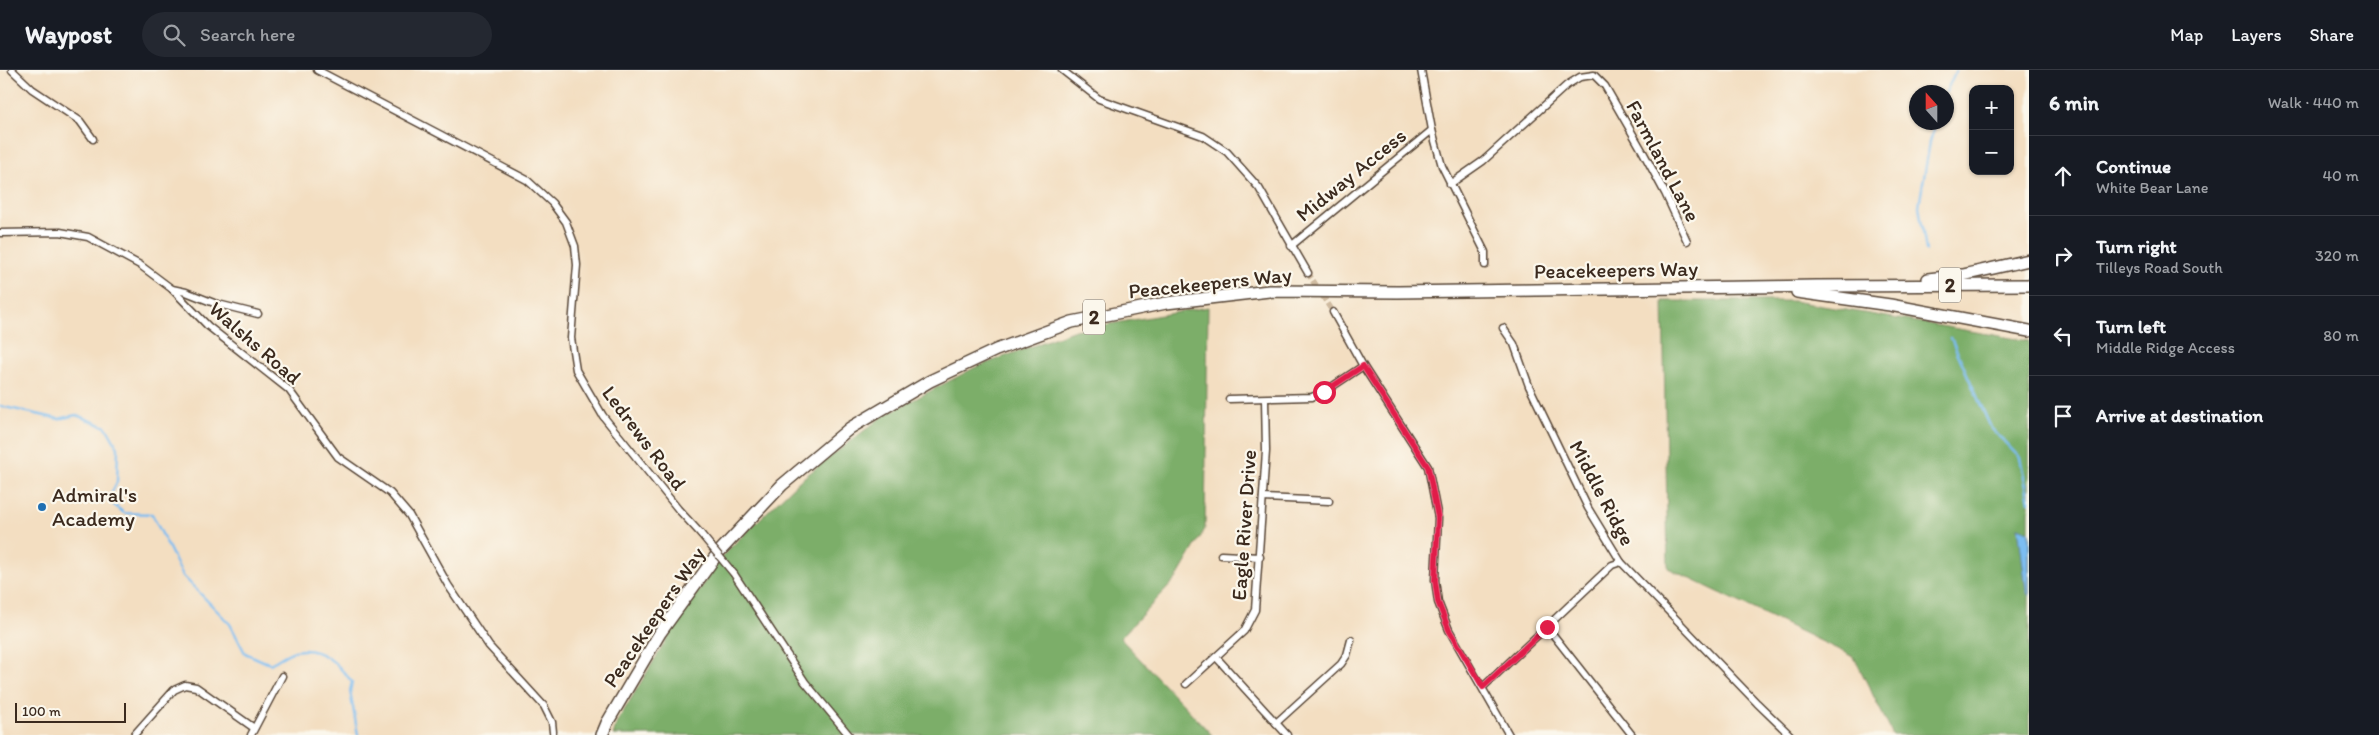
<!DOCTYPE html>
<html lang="en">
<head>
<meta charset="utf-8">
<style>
  :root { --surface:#171b24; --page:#242831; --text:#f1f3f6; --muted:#9ea1a6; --line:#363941 }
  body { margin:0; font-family:Itim,sans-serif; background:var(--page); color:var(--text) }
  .controls { position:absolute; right:15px; top:15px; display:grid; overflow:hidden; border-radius:10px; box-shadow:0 1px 4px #0004 }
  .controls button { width:45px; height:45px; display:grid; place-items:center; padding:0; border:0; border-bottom:1px solid var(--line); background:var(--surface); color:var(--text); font:25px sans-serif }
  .compass { position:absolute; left:1909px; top:15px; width:45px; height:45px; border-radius:50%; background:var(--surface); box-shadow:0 1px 4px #0004; rotate:339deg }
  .scale { position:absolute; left:15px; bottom:12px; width:111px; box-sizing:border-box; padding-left:5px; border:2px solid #3b2a1e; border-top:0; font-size:14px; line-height:18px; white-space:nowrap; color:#3b2a1e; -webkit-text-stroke:4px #fbf7ec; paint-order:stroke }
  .stop { position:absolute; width:15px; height:15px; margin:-11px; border:4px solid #e11d48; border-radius:50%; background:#fff }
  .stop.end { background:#e11d48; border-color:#fff; box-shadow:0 1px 5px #0008 }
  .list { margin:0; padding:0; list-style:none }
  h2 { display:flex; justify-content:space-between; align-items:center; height:65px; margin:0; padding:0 20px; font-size:21px }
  h2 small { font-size:16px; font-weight:400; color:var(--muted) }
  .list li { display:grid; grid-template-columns:32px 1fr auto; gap:15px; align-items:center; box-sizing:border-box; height:80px; padding:0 20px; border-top:1px solid var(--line) }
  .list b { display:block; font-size:19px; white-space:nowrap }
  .list p { margin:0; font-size:16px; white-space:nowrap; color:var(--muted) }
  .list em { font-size:16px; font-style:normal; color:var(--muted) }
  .icon { flex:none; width:28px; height:28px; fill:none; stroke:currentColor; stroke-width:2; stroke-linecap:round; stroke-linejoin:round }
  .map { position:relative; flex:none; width:2029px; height:665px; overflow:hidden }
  header { display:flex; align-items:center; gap:30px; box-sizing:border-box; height:70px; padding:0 25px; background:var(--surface); border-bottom:1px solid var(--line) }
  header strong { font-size:24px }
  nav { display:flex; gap:28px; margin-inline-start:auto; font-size:18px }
  .search { width:350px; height:45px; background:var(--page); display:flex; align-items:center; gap:12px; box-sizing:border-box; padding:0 18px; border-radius:28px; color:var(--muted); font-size:19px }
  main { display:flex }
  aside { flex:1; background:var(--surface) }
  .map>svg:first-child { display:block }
  .forest { fill:#7cae69; stroke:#5c6c44 }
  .water { fill:#7cbdf1; stroke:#5c7488 }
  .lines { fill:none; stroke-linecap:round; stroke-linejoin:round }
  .stream { stroke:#7cbdf1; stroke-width:2.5 }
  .street-tunnel { stroke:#cebaa0; stroke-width:6; stroke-dasharray:6 3; stroke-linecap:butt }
  .street-casing { stroke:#574536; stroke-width:9 }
  .highway-casing { stroke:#574536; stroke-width:14 }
  .street { stroke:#fff; stroke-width:6 }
  .highway { stroke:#fff; stroke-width:11 }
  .street-bridge-casing { stroke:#574536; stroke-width:9; stroke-linecap:butt }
  .street-bridge { stroke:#fff; stroke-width:6 }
  .route { stroke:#e11d48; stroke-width:6 }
  .poi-dot { fill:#1f6fb2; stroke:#fbf7ec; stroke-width:2 }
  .labels { text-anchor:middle; stroke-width:4.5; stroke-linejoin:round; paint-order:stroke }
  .shield { fill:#fbf7ec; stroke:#75685c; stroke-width:1 }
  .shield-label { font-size:20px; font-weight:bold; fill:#3b2a1e }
  .street-label { font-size:21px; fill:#3b2a1e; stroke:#fbf7ec }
  .poi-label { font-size:21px; fill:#3b2a1e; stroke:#fbf7ec; text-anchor:start }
</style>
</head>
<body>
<header>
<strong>Waypost</strong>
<div class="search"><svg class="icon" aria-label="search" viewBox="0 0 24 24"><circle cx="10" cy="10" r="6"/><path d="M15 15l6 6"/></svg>Search here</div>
<nav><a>Map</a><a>Layers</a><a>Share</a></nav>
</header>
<main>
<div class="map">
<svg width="2029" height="665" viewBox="0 0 2029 665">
  <rect width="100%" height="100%" fill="#fbf7ec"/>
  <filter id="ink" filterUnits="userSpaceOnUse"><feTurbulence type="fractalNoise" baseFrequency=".02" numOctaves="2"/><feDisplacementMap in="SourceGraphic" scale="10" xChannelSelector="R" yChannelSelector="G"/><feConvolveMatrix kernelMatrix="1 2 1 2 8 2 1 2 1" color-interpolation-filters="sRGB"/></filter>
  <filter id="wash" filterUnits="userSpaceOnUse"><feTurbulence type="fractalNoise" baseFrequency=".0096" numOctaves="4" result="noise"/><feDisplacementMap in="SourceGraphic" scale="20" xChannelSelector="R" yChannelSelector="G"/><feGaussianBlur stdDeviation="1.12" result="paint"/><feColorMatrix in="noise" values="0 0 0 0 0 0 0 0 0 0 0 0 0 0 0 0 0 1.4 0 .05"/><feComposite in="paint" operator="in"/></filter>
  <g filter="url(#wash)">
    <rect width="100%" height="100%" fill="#f3dec1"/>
    <g class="forest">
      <path d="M 1663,231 L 1793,231 L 2029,271 L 2029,665 L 1893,665 L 1854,587 L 1668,498 Z"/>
      <path d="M 1208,237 L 1205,459 L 1176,509 L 1120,568 L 1212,665 L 613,665 L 617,652 L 684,541 L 726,482 L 798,412 L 883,346 L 974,298 L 1075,260 Z"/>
    </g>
    <path class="water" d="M 2018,457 L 2029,461 L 2029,527 L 2026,521 Z"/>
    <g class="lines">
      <g class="stream">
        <path d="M 1946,22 L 1956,0"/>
        <path d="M 1926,181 L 1919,136 L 1930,72 L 1936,52"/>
        <path d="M 1951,268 L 1991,358 L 2020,388 L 2029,431"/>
        <path d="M 0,336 L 59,349 L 76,345 L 106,357 L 118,378 L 117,412 L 108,430 L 124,443 L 152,444 L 183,506 L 230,554 L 245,583 L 270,594 C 278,590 287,583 295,581 C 320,575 338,594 352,612 L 350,621 L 358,665"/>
      </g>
    </g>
  </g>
  <g filter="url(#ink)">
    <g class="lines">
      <path class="street-tunnel" d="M 1308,203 L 1333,242"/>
      <defs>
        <g id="street">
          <path d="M 12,0 L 32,19 L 80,51 L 93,69"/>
          <path d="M 317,0 L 527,110 L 552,133 L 566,152 L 575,176 L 577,195 L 571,268 L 576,300 L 603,346 L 678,439 L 701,464"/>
          <path d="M 1062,0 L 1099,29 L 1203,66 L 1227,82 L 1259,118 L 1308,203"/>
          <path d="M 1421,0 L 1432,60 L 1442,96 L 1485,182 L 1485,195"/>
          <path d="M 1450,114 L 1483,91 L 1567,15 L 1580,7 L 1594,5 L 1605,16 L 1643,82 L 1665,123 L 1687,171"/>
          <path d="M 0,163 L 60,162 L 88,167 L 140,195 L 172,219 L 208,256 L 289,320 L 338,387 L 390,423 L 409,445 L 448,515 L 489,576 L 544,636 L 552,652 L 553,662"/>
          <path d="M 1291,176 L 1432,60"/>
          <path d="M 172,219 L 186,222 L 214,233 L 258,244"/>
          <path d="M 1333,242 L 1363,296 L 1428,397 L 1438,448 L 1435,510 L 1438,532 L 1449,560 L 1509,665"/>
          <path d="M 1503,258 L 1514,274 L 1529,316 L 1588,438 L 1621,492 L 1757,633 L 1790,665"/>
          <path d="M 1229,329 L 1312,327 L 1324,322 L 1363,296"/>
          <path d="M 1263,428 L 1329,431"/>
          <path d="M 1221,485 L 1260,487"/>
          <path d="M 734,504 L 805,612 L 849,665"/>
          <path d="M 1547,557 L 1632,665"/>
          <path d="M 1216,587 L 1287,665"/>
          <path d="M 1186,614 L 1244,561 L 1255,540 L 1266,381 L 1265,329"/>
          <path d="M 1483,617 L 1612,495 L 1621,492"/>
          <path d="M 1276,653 L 1341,594 L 1347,585 L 1351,570"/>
          <path d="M 134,665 L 174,620 L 185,615 L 196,617 L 254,658"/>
          <path d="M 251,665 L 282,606"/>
        </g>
        <g id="highway">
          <path d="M 1928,209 L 1963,205 L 2029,190"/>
          <path d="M 1797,222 L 1890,235 L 2029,261"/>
          <path d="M 602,665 L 607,653 L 660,563 L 718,483 L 782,415 L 850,358 L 930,311 L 996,280 L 1072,252 L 1166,233 L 1269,221 L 1398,222 L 1816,216 L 2029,215"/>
        </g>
      </defs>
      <use href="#street" class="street-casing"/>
      <use href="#highway" class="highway-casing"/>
      <use href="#street" class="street"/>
      <use href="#highway" class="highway"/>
      <defs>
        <path id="street-bridge" d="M 701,464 L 734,504"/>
      </defs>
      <use href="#street-bridge" class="street-bridge-casing"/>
      <use href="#street-bridge" class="street-bridge"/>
    </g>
  </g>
  <g class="lines" filter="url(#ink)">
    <path class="route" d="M 1324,322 L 1363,296 L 1428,397 L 1438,448 L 1435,510 L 1438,532 L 1449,560 L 1483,617 L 1547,557"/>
  </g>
  <circle class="poi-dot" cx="42" cy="437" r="5"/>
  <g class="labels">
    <g class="shield">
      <rect x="1939" y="197.5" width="22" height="35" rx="4"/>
      <rect x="1083" y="229.5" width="22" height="35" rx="4"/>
    </g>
    <g class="shield-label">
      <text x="1950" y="222">2</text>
      <text x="1094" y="254">2</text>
    </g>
    <g class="street-label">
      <text transform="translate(1663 91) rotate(62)" y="7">Farmland Lane</text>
      <text transform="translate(1351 105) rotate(-39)" y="7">Midway Access</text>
      <text transform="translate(1616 200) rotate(-1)" y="7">Peacekeepers Way</text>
      <text transform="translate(1210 213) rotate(-6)" y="7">Peacekeepers Way</text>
      <text transform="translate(255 273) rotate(41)" y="7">Walshs Road</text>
      <text transform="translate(644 368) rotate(53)" y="7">Ledrews Road</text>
      <text transform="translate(1602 423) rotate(62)" y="7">Middle Ridge</text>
      <text transform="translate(1244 455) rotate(-86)" y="7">Eagle River Drive</text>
      <text transform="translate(654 547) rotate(-56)" y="7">Peacekeepers Way</text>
    </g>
    <g class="poi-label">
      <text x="52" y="432">Admiral's<tspan x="52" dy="24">Academy</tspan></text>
    </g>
  </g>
</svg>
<div class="controls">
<button>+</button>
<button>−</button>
</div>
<svg class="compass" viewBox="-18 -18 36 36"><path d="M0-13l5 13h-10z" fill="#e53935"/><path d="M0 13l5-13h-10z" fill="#9ea1a6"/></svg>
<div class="scale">100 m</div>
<div class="stop" style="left:1324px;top:322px"></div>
<div class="stop end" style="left:1547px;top:557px"></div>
</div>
<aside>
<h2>6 min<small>Walk · 440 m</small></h2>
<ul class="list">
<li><svg class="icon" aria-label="ahead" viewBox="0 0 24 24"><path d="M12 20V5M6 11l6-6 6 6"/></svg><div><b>Continue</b><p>White Bear Lane</p></div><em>40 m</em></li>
<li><svg class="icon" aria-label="right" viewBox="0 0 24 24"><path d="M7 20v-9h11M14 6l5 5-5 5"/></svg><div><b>Turn right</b><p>Tilleys Road South</p></div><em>320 m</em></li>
<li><svg class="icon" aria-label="left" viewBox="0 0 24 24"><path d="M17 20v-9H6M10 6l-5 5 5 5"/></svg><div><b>Turn left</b><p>Middle Ridge Access</p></div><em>80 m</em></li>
<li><svg class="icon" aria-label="arrive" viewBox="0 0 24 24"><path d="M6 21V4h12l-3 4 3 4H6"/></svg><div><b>Arrive at destination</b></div></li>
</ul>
</aside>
</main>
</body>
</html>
